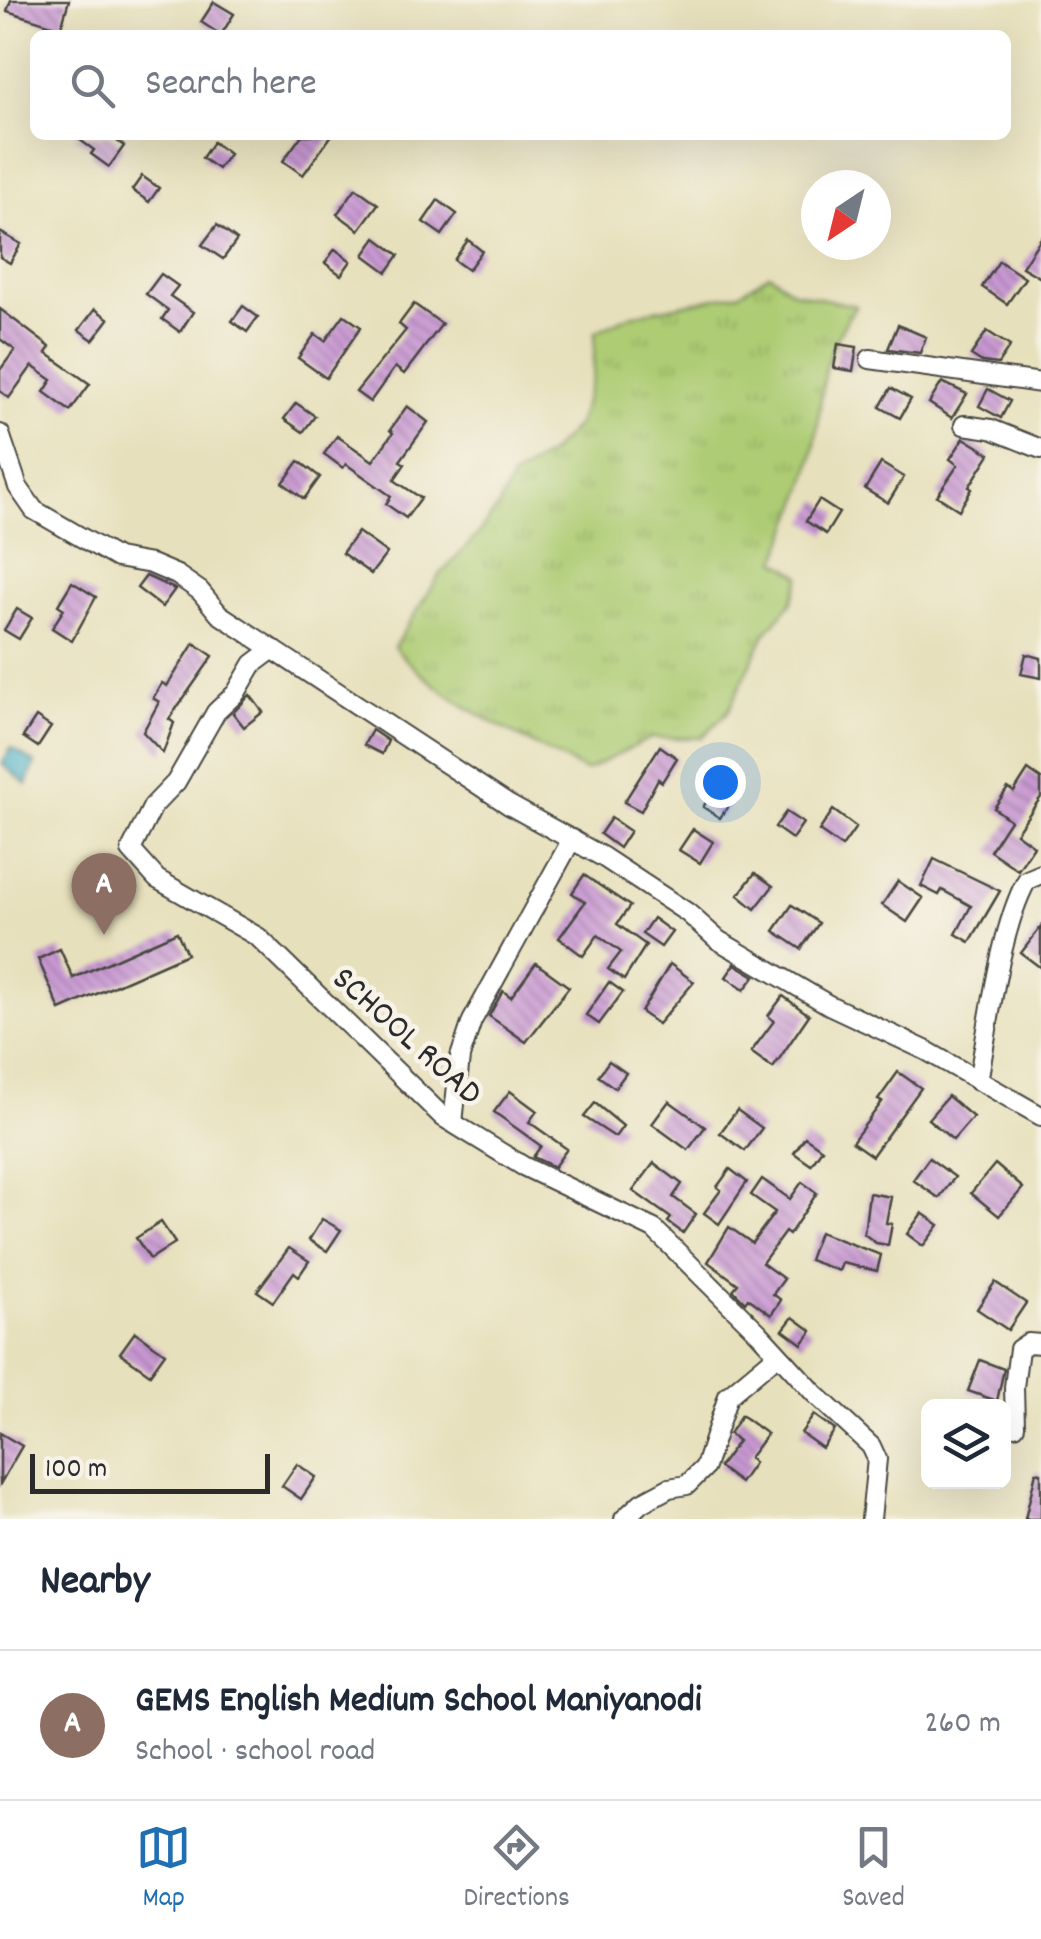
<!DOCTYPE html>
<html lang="en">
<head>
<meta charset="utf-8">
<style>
  :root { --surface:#fff; --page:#f2f2f3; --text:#1f2937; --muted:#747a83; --line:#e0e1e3; --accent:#1f6fb2 }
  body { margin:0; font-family:Dekko,sans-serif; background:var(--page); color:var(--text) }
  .controls { position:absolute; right:30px; bottom:30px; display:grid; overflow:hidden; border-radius:15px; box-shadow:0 10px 40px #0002 }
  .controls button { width:90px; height:90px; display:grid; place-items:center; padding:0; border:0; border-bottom:2px solid var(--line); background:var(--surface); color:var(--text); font:50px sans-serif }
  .compass { position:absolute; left:801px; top:170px; width:90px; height:90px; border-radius:50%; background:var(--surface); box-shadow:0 10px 40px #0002; rotate:215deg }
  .scale { position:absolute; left:30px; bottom:25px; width:240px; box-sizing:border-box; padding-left:10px; border:5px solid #2b2b2b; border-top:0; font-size:28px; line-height:35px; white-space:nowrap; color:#2b2b2b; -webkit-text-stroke:8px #f7f3e8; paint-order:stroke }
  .you { position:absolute; left:720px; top:782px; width:35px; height:35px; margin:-25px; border:8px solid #fff; border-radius:50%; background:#1a73e8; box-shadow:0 0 0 15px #1a73e833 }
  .badge { display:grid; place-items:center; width:65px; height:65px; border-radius:50%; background:var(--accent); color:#fff; font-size:32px; font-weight:700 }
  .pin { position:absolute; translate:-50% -82px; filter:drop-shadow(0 2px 5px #0008) }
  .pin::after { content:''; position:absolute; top:52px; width:35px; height:30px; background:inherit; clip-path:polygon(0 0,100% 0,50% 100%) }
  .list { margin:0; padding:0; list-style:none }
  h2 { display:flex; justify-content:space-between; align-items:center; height:130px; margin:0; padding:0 40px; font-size:42px }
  h2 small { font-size:32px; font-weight:400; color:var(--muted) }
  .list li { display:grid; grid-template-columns:65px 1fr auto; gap:30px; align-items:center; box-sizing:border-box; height:150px; padding:0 40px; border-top:2px solid var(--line) }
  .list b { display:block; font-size:38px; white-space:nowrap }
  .list p { margin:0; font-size:32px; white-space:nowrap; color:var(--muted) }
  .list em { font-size:32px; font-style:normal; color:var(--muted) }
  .icon { flex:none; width:55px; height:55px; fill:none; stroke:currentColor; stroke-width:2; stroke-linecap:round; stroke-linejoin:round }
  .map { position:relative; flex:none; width:1041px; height:1519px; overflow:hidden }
  .search { position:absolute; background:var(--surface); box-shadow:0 10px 40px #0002; left:30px; right:30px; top:30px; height:110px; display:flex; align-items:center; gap:25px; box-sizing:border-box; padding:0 35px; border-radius:15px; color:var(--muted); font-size:38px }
  .sheet { height:280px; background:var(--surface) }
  nav { display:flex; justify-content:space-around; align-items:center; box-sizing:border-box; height:140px; border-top:2px solid var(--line); background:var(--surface); font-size:28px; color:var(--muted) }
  nav a { display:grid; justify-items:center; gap:5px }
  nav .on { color:var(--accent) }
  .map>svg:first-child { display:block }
  .grass { fill:url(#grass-tufts); stroke:#6c7c4f; stroke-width:2.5 }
  .water { fill:#48b1c6; stroke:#3a6e78; stroke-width:2.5 }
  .building { fill:url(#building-back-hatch) }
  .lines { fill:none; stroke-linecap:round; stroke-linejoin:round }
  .street-casing { stroke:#474641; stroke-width:22 }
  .street { stroke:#fff; stroke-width:18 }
  .labels { text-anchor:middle; stroke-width:9; stroke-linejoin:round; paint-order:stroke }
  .street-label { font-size:35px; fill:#2b2b2b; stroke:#f7f3e8 }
</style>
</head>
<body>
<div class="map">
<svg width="1041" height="1519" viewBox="0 0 1041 1519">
  <defs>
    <pattern id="grass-tufts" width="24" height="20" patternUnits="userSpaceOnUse" patternTransform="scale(2.5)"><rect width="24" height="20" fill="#adcc73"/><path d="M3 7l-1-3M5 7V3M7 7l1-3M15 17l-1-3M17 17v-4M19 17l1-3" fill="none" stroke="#95af64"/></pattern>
    <pattern id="building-back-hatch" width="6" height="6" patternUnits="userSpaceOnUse" patternTransform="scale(2.5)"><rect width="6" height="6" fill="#c898d2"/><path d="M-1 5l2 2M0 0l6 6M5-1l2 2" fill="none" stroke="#a37cab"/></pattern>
  </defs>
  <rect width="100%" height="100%" fill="#f7f3e8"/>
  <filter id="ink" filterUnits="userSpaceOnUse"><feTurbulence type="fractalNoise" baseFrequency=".01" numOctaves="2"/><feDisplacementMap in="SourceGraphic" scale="20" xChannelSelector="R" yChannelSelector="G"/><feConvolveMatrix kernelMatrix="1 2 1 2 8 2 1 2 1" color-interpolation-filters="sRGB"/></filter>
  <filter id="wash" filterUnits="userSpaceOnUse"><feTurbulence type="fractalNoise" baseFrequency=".0048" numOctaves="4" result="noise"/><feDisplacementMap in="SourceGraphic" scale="40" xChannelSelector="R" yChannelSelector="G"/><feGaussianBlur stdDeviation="2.25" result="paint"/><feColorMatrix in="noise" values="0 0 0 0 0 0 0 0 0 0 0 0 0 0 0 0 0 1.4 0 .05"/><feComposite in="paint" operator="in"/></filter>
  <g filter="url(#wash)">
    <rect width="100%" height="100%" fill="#e7e0bc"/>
    <path class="grass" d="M 769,274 L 794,292 L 856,306 C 819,357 824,387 815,444 C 808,484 791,523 777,561 L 801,576 L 791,603 L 765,634 L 728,712 L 701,738 L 651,738 L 585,771 C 518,735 445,705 394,647 L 439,576 L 475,538 L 499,506 L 512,478 L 550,453 L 577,425 L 593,377 L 595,332 L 631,315 L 740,293 Z"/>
    <path class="water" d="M 11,748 L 35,763 L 27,785 L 2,764 Z"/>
    <g id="blocks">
      <g class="building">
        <path d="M 11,0 L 69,0 L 61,28 L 7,11 Z"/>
        <path d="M 214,2 L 234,14 L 221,35 L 201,22 Z"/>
        <path d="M 73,135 L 109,135 L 124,146 L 109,167 L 91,154 L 94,150 Z"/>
        <path d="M 302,135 L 332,135 L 303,175 L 283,161 Z"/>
        <path d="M 213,142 L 229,154 L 218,169 L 202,158 Z"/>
        <path d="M 142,176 L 159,188 L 149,202 L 132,190 Z"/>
        <path d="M 356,188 L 378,204 L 359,230 L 337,214 Z"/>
        <path d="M 438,200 L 457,214 L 442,235 L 423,222 Z"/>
        <path d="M 217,225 L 237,240 L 223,259 L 202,245 Z"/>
        <path d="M 0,232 L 21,244 L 10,263 L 0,257 Z"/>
        <path d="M 376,238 L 399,255 L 387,272 L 364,255 Z"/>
        <path d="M 1041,238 L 1041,278 L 1022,267 Z"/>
        <path d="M 468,240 L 482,251 L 468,270 L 454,260 Z"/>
        <path d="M 335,249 L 351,261 L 341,275 L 325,263 Z"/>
        <path d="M 999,261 L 1025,278 L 1007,304 L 982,287 Z"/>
        <path d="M 161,274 L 178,286 L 170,296 L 193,312 L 180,332 L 162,319 L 168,310 L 146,294 Z"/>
        <path d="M 414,304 L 442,324 L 404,374 L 395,367 L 370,402 L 356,392 L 406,330 L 399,324 Z"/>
        <path d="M 243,306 L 258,317 L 247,332 L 232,321 Z"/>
        <path d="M 0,309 L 50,347 L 46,353 L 90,384 L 70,411 L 44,392 L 52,380 L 32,366 L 9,398 L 0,391 L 0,370 L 15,350 L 0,339 Z"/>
        <path d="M 95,309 L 109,319 L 93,340 L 79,330 Z"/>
        <path d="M 344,315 L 361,327 L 326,378 L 298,358 L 315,334 L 325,341 Z"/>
        <path d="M 898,325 L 926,337 L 920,353 L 888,349 Z"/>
        <path d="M 987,331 L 1010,346 L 998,364 L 982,362 L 971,355 Z"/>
        <path d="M 838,344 L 857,347 L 853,371 L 834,368 Z"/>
        <path d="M 942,382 L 967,394 L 952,418 L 929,403 Z"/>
        <path d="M 891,388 L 911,399 L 900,418 L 880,407 Z"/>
        <path d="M 988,389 L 1010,401 L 1001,418 L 979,406 Z"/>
        <path d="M 296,403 L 315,416 L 303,432 L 284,419 Z"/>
        <path d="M 407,406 L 428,422 L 400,461 L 405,464 L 394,480 L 421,498 L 406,518 L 386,504 L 391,496 L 346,464 L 343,468 L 324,454 L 337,436 L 373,461 L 393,433 L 390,430 Z"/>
        <path d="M 964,438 L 990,454 L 969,487 L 972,489 L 959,510 L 937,496 L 958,465 L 950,459 Z"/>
        <path d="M 299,461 L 320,477 L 304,499 L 283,483 Z"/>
        <path d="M 881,463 L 904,477 L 888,503 L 865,489 Z"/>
        <path d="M 819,500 L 839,513 L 826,534 L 806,521 Z"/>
        <path d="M 358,532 L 387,553 L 371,574 L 342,553 Z"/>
        <path d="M 146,576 L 175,589 L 162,607 L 137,588 Z"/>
        <path d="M 72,582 L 96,597 L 72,641 L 52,628 L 64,609 L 58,605 Z"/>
        <path d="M 17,609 L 32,618 L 19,639 L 4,630 Z"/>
        <path d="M 194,643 L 213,656 L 169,719 L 174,723 L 163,753 L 143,732 L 159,702 L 153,698 L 162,683 L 167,686 Z"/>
        <path d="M 1026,654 L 1041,658 L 1041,678 L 1021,674 Z"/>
        <path d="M 250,695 L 263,712 L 244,727 L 233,713 Z"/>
        <path d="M 36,717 L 51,727 L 38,747 L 23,737 Z"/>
        <path d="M 372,730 L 388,741 L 382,754 L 364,745 Z"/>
        <path d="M 660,746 L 677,758 L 662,782 L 658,779 L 641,811 L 624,802 Z"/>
        <path d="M 1028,770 L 1041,779 L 1041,797 L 1016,833 L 1034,846 L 1018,870 L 990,851 L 1010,820 L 994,808 L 1008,788 L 1014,792 Z"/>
        <path d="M 716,788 L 733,799 L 720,818 L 703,807 Z"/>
        <path d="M 833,810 L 856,827 L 842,847 L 819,831 Z"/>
        <path d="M 786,812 L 803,823 L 792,839 L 775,827 Z"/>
        <path d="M 611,818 L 630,831 L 619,848 L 600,834 Z"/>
        <path d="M 693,829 L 713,842 L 700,863 L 679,850 Z"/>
        <path d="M 934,859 L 1000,891 L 970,942 L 956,934 L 971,906 L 942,890 L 939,895 L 921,886 Z"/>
        <path d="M 755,873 L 773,886 L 755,909 L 738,895 Z"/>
        <path d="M 584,875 L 630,906 L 617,924 L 646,945 L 624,980 L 608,969 L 621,952 L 598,935 L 583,956 L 559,938 L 585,902 L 572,893 Z"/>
        <path d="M 898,881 L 923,898 L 907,922 L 882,905 Z"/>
        <path d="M 792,905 L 819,923 L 801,949 L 774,931 Z"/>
        <path d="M 653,918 L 672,932 L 661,947 L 642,934 Z"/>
        <path d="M 1041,927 L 1041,968 L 1021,953 Z"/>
        <path d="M 177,932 L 187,954 L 60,1010 L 38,959 L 60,949 L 73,978 Z"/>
        <path d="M 536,963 L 569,987 L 526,1042 L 489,1016 L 503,991 L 511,997 Z"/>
        <path d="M 670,964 L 694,982 L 658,1024 L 641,1012 Z"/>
        <path d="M 735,964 L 755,976 L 744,990 L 726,977 Z"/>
        <path d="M 609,982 L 623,992 L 599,1024 L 586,1015 Z"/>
        <path d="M 783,996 L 809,1015 L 773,1068 L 751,1052 L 774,1021 L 768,1016 Z"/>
        <path d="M 609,1061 L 626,1073 L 615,1088 L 598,1076 Z"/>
        <path d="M 898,1072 L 921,1088 L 872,1156 L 852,1142 L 882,1102 L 878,1100 Z"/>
        <path d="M 510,1091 L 537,1111 L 529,1122 L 567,1149 L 554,1167 L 533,1157 L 541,1146 L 494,1112 Z"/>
        <path d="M 948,1096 L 973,1117 L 953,1140 L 928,1119 Z"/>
        <path d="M 669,1101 L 705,1127 L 688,1150 L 652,1124 Z"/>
        <path d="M 595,1103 L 623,1126 L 615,1137 L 584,1117 Z"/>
        <path d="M 737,1110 L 762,1128 L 745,1151 L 720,1133 Z"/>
        <path d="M 805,1137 L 822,1149 L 811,1165 L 794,1153 Z"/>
        <path d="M 929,1158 L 955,1177 L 939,1198 L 913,1180 Z"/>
        <path d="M 654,1163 L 682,1184 L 673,1197 L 696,1214 L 683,1233 L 668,1222 L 671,1218 L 633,1191 Z"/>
        <path d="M 995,1164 L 1023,1188 L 999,1216 L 971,1193 Z"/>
        <path d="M 730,1169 L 747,1182 L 719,1224 L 704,1213 L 721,1190 L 717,1187 Z"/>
        <path d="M 762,1179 L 790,1199 L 802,1182 L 817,1193 L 789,1235 L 785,1232 L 762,1263 L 784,1279 L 773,1294 L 781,1300 L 771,1315 L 748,1298 L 745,1302 L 733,1290 L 738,1284 L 708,1262 L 729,1227 L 752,1243 L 775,1212 L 751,1195 Z"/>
        <path d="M 869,1193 L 891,1197 L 886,1223 L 892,1224 L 888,1245 L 876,1243 L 864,1234 Z"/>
        <path d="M 922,1213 L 939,1225 L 923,1246 L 907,1234 Z"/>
        <path d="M 322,1219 L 341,1230 L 327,1251 L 309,1240 Z"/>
        <path d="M 161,1222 L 175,1243 L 150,1259 L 136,1238 Z"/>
        <path d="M 819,1232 L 881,1255 L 877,1271 L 842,1263 L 839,1271 L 809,1260 Z"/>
        <path d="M 289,1248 L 309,1261 L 299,1276 L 294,1272 L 273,1302 L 257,1291 Z"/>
        <path d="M 995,1282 L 1026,1303 L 1008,1330 L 977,1309 Z"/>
        <path d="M 793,1317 L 812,1331 L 802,1344 L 783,1330 Z"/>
        <path d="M 135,1332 L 165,1353 L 150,1374 L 120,1353 Z"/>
        <path d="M 980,1360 L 1004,1369 L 997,1401 L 968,1391 Z"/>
        <path d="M 741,1415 L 767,1434 L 749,1458 L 754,1463 L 740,1483 L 719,1467 L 738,1441 L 729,1434 Z"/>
        <path d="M 814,1415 L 835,1430 L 822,1448 L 801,1433 Z"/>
        <path d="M 0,1433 L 22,1446 L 0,1484 Z"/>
        <path d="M 297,1464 L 316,1477 L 301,1499 L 282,1486 Z"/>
        <path d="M 1036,1472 L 1041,1473 L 1041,1519 L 1025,1519 Z"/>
      </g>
    </g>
  </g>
  <g filter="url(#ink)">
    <use href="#blocks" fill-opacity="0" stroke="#474641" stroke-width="2.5"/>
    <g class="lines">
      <defs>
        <g id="street">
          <path d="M 870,359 L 1041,383"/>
          <path d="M 964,425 L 991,429 L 1041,449"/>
          <path d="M 0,434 L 18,487 L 34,510 L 117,558 L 151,564 L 177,575 L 200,591 L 219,614 L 509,805 L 603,857 L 688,913 L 718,940 L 829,1005 L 925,1050 L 1041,1116"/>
          <path d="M 273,649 L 253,664 L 236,693 L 216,712 L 176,782 L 153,806 L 131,850 L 157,879 L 258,937 L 443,1117 L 523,1166 L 654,1229 L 759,1333 L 815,1394 L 871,1446 L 877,1459 L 871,1519"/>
          <path d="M 978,1081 C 989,1024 1000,928 1027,880 L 1041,874"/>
          <path d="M 453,1123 L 460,1057 L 472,1021 L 572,839"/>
          <path d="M 1015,1426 L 1014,1387 L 1019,1349 L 1028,1343 L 1041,1344"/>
          <path d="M 624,1519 L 641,1503 L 669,1488 L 687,1485 L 705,1467 L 728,1396 L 777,1355"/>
        </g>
      </defs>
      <use href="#street" class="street-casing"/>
      <use href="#street" class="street"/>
    </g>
  </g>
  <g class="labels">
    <g class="street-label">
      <text transform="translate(409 1034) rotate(42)" y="12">SCHOOL ROAD</text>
    </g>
  </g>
</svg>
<div class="controls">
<button><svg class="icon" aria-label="layers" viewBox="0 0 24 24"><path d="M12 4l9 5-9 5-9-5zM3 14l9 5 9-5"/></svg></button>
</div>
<svg class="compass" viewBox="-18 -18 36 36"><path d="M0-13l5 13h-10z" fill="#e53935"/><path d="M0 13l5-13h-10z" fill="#747a83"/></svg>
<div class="scale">100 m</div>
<div class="you"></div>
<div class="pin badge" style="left:104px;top:935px;background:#8d6e63">A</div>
<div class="search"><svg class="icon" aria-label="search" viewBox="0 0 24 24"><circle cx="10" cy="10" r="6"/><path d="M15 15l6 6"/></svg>Search here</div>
</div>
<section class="sheet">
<h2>Nearby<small></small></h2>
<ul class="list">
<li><span class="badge" style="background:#8d6e63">A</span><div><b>GEMS English Medium School Maniyanodi</b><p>School · school road</p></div><em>260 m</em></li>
</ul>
</section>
<nav>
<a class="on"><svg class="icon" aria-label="map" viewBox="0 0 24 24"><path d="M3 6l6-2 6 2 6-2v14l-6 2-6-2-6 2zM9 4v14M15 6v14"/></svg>Map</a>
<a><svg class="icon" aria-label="directions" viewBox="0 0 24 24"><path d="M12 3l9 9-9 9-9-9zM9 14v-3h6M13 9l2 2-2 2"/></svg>Directions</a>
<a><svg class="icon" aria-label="saved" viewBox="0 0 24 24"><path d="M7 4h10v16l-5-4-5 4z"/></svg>Saved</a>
</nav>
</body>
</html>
